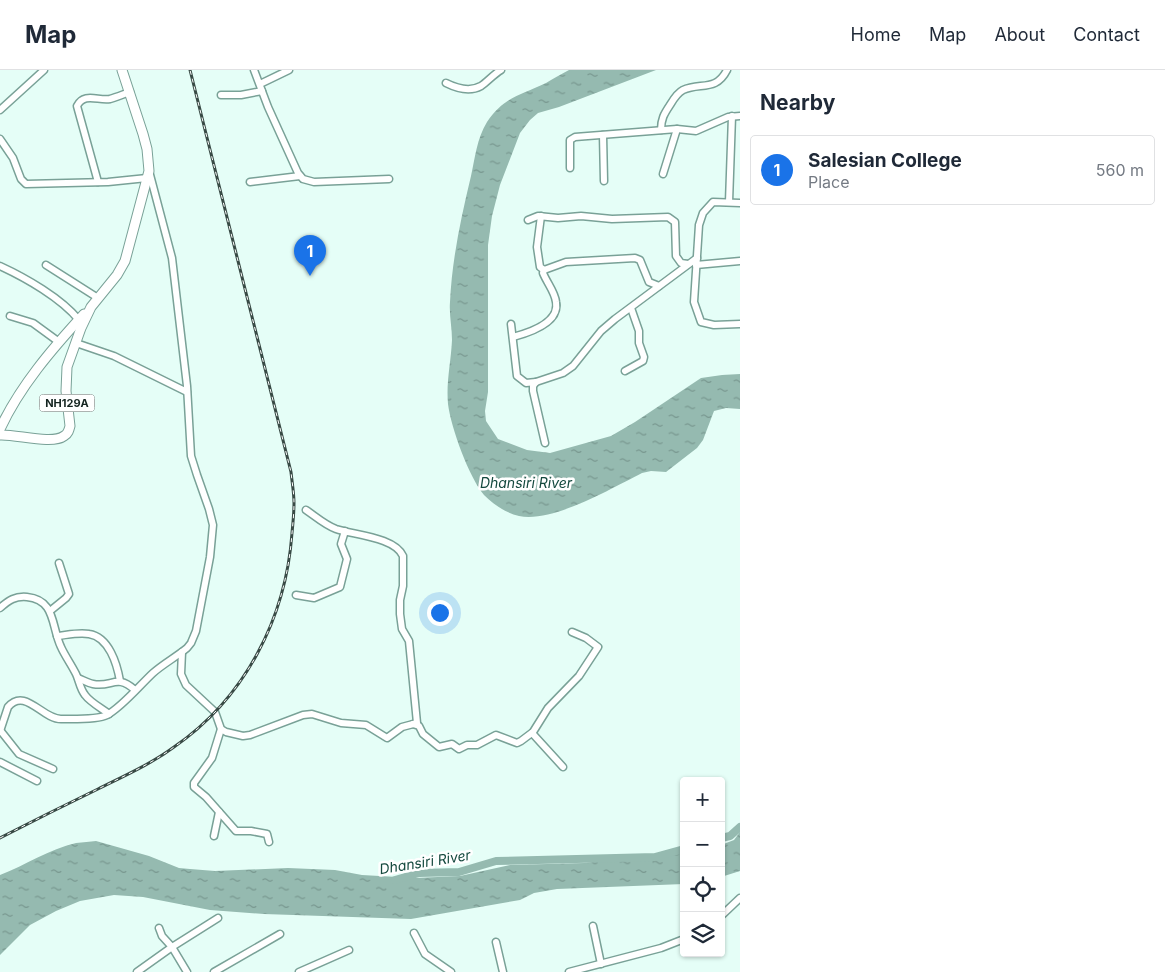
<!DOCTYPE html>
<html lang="en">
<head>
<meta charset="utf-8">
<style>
  :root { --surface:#fff; --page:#f6f6f7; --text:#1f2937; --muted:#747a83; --line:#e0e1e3; --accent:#1a73e8 }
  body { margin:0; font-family:Inter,sans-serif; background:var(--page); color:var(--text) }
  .controls { position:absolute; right:15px; bottom:15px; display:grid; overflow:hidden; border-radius:5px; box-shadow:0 1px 4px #0004 }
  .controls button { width:45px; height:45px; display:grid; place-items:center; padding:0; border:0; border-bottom:1px solid var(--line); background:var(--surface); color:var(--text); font:25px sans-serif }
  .you { position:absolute; left:439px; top:542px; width:18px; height:18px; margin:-12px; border:4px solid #fff; border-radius:50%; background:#1a73e8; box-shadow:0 0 0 8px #1a73e833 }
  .badge { display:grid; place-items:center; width:32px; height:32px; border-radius:50%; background:var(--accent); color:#fff; font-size:16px; font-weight:700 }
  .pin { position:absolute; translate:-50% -41px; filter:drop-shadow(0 1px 2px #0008) }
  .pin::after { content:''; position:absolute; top:26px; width:18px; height:15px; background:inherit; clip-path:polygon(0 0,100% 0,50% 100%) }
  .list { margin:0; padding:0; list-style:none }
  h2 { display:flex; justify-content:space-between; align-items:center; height:65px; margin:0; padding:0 20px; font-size:21px }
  h2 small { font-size:16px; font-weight:400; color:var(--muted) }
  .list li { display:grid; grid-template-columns:32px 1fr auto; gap:15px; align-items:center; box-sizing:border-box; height:70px; margin:0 10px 10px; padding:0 10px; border:1px solid var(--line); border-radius:5px }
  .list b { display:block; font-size:19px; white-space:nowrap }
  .list p { margin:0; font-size:16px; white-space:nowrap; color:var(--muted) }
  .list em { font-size:16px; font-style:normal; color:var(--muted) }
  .icon { flex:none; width:28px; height:28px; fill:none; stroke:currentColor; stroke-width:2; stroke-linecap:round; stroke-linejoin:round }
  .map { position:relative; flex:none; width:740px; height:902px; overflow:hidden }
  header { display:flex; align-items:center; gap:30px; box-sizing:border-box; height:70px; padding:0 25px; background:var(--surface); border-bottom:1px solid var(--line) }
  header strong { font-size:24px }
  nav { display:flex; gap:28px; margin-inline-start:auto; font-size:18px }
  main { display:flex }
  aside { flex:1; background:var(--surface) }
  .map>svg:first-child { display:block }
  .water { fill:url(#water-ripples) }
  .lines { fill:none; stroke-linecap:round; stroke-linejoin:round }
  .river { stroke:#95bab0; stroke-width:8 }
  .minor-casing { stroke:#79a197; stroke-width:9 }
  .highway-casing { stroke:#79a197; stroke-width:11 }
  .minor { stroke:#fff; stroke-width:6 }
  .highway { stroke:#fff; stroke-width:9 }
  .rail-casing { stroke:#384a45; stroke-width:3 }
  .rail { stroke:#fff; stroke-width:1; stroke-dasharray:4; stroke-linecap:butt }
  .labels { text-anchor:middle; stroke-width:5; stroke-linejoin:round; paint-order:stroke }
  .shield { fill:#fff; stroke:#5a6663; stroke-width:1 }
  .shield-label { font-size:11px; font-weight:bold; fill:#142420 }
  .water-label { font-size:14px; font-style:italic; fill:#14493e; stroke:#fff }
</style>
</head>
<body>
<header>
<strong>Map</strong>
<nav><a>Home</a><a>Map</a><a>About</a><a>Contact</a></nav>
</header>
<main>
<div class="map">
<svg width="740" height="902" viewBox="0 0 740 902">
  <defs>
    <pattern id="water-ripples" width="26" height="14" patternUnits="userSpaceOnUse" patternTransform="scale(1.25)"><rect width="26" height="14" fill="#95bab0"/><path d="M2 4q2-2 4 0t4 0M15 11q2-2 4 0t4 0" fill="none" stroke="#78978f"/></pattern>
  </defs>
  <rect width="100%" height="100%" fill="#e5fef7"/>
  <g class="water">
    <path d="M 569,0 L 656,0 L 559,37 L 538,43 L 530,50 L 520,63 L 500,115 L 492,146 L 488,175 L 488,322 L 485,341 L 486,351 L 498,369 L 527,380 L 550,383 L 611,366 L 635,352 L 701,308 L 722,305 L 740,304 L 740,339 L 726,338 L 714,341 L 703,370 L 697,378 L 666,402 L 651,401 L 642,403 C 612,418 553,453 519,446 C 506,443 494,435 484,425 C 469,407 451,358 448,334 C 446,312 451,292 452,270 C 452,257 449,245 450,232 C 452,189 461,148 471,106 C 475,88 477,68 487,52 C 504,27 521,25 546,13 C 553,9 561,4 569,0 Z"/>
    <path d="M 740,762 L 740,801 L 721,807 L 721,775 L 734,770 Z"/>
    <path d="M 96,771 L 149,786 L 179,798 L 190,799 L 215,801 L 288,798 L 335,800 L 362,805 L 415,808 L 460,806 L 510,795 L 584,793 L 627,788 L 655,787 L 684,780 L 684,814 L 557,819 L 534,823 L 520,830 L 411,849 L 264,844 L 210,840 L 143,827 L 114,825 L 80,831 L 56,841 L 30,855 L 0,885 L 0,805 C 26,795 49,779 76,773 C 83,772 90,772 96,771 Z"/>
  </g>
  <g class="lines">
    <g class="river">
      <path d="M 721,768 L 730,766 L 740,757"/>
      <path d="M 395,810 L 419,803 L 459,802 L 496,791 L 655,787 L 684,779"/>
    </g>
    <defs>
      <g id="minor">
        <path d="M 254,0 L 268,37 L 298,103 L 303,109 L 314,112 L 389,109"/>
        <path d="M 446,13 C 456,18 470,22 481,16 C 487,12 494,4 501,0"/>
        <path d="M 260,14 L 289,0"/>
        <path d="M 221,25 L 241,25 L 262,21"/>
        <path d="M 0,40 L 44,0"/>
        <path d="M 661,60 C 661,49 664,44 670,35 C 673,30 677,23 683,20 C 700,12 716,22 727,0"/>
        <path d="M 603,65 L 604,111"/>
        <path d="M 0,69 L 13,88 L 21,109 L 26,114 L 108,112 L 147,108"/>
        <path d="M 570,98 L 570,70 L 575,67 L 677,59 L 696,61 L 728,47 L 740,46"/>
        <path d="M 663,104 L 677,59"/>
        <path d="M 98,112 L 77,36 C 84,22 98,31 110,29 C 117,27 124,24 130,22"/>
        <path d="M 250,112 L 300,106"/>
        <path d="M 729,132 L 732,46"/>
        <path d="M 740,133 L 713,132 L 703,143 L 699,155 L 694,232 L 701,252 L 714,255 L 740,254"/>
        <path d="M 541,146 L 537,177 L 540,197 L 544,200"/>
        <path d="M 528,150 L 538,146 L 558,148 L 581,146 L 612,149 L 668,147 L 675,152 L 676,186 L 681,193 L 688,194"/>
        <path d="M 46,195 L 98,228"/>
        <path d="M 696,195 L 740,191"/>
        <path d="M 0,196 C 26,208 61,228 79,250"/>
        <path d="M 10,246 L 33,253 L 59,272"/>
        <path d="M 511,254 L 517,306 L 526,313 L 536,312"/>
        <path d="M 513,267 C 528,263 560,253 556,232 C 555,222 547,213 543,203 L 544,200 L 566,192 L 635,188 L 640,190 L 649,212 L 659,216"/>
        <path d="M 76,273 L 114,286 L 187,322"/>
        <path d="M 625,301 L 643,291 L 644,287 L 639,273 L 639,261 L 631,238"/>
        <path d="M 545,373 L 533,321 L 533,316 L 536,312 L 563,303 L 573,296 L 601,261 L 615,249 L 697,188"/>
        <path d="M 296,525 L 314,528 L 340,517 L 347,489 L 341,474 L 345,461"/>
        <path d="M 0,538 C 9,530 15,526 27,527 C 56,530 51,556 61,577 C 65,586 71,594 76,604 C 79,610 80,619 85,625 C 90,632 101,638 109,644"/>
        <path d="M 50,541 L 66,528 L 69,524 L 59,493"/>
        <path d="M 57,566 C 67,565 79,562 89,564 C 109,567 117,594 120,611"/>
        <path d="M 182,582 L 181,604 L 186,615 L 215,642 L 221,659 L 226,662 L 243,666 L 250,665 L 303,645 L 312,644 L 341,653 L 366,655 L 387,668 L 402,657 L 417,653 L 409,571 L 402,559 L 400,544 L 400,530 L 403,516 L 403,486 C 395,467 354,465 336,459 C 325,455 315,446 306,440"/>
        <path d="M 78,608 C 83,610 88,613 93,614 C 112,618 116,603 135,620"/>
        <path d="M 413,654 L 419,656 L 423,664 L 439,677 L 452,674 L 459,679 L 467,675 L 477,675 L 496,665 L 517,673 L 521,671 L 533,662 L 548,638 L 579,606 L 598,577 L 586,568 L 572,562"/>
        <path d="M 221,659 L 212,688 L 194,713 L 194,717 L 206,727 L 236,761 L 251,761 L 267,764 L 269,772"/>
        <path d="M 0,660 L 19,684 L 53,699"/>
        <path d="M 0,661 L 8,637 C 25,617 42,649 61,649 C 73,649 97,650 107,645 C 122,637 140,615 153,603 C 163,594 176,587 187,578 L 191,573 L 196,561 L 210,487 L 213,455 L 209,439 L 197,405 L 191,386 L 187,316 L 172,188 L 149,101"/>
        <path d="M 532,663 L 563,697"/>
        <path d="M 0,692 L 37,711"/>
        <path d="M 214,766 L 219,742"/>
        <path d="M 721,846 L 740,828"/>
        <path d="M 593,856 L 601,894"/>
        <path d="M 159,858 L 162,866 L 172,877 L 187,902"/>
        <path d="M 414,863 L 425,884 L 451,902"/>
        <path d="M 496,872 L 503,902"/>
        <path d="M 137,902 L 172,877 L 218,848"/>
        <path d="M 214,902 L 280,864"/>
        <path d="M 299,902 L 349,880"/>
        <path d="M 569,902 L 661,878 L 684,869"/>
      </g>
      <g id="highway">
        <path d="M 0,359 C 20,316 52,279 84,244"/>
        <path d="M 0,365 C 16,364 52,375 64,366 C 68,364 69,360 70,356 L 66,321 L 67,297 L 81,258 L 91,237 L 117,205 L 125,191 L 149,101 L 147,79 L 143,64 L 122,0"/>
      </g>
    </defs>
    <use href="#minor" class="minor-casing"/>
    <use href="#highway" class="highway-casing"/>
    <use href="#minor" class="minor"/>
    <use href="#highway" class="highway"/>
    <defs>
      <path id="rail" d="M 0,768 C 33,751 65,735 98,719 C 124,706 151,694 174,677 C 245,628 286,548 292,463 C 293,453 294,442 294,433 C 294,423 292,412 291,402 L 190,0"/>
    </defs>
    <use href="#rail" class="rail-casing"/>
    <use href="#rail" class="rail"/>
  </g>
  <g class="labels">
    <rect class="shield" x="39.5" y="324.5" width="55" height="17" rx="4"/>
    <g class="shield-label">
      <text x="67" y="337">NH129A</text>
    </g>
    <g class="water-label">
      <text x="526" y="418">Dhansiri River</text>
      <text transform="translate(425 792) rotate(-9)" y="5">Dhansiri River</text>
    </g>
  </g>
</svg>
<div class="controls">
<button>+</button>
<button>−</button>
<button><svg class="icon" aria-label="locate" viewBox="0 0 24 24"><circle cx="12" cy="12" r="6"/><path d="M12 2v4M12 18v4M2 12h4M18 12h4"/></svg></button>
<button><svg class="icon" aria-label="layers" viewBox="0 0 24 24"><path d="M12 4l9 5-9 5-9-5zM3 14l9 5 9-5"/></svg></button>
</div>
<div class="you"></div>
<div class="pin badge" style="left:310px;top:206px">1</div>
</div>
<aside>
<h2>Nearby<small></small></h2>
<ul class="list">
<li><span class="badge">1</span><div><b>Salesian College</b><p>Place</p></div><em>560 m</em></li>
</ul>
</aside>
</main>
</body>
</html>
